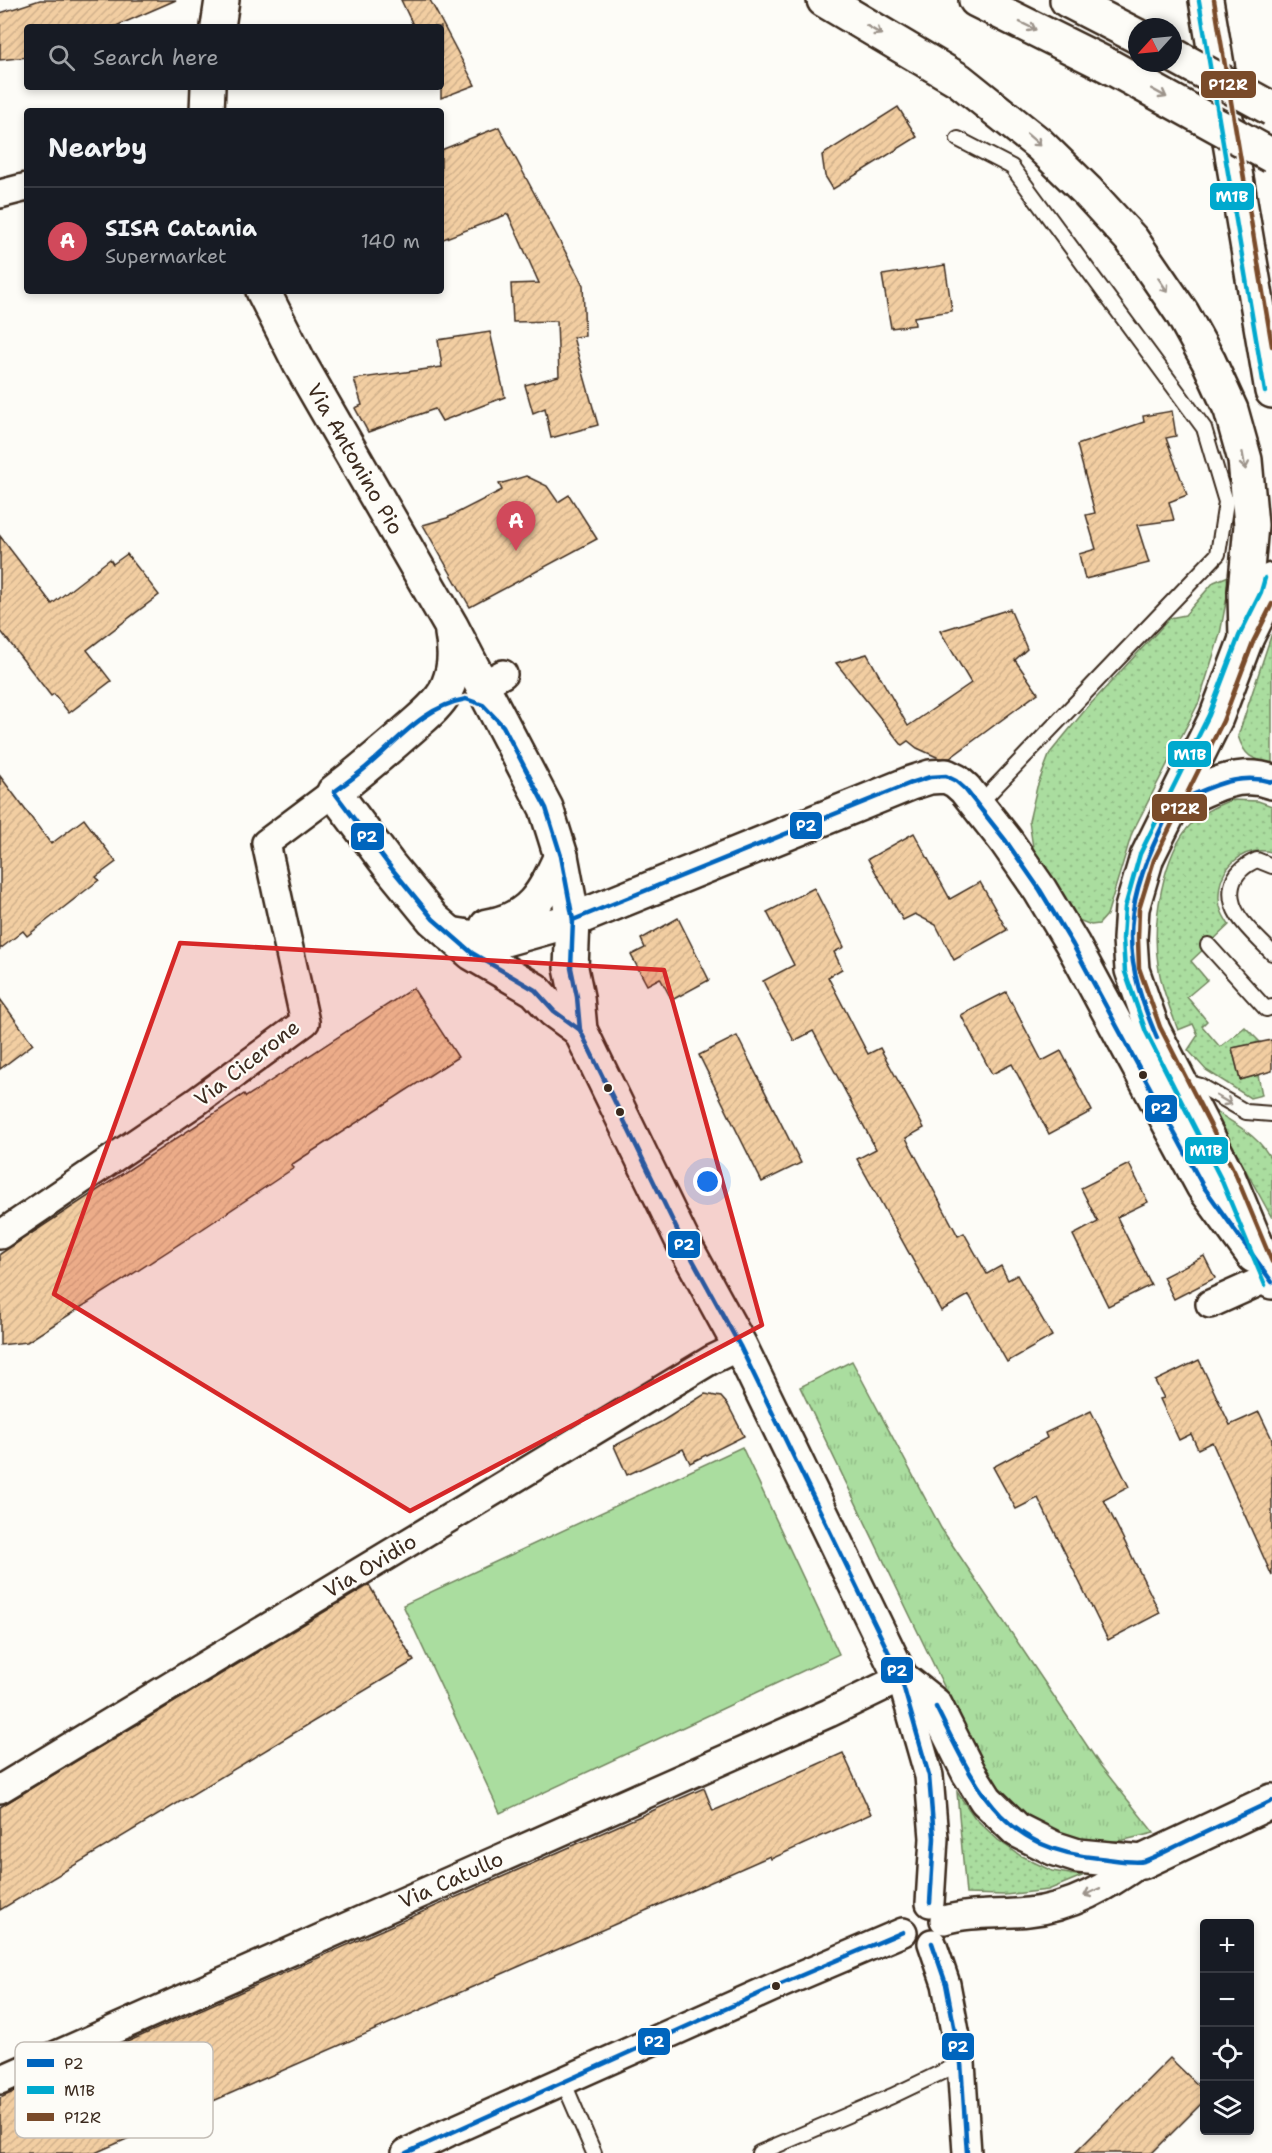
<!DOCTYPE html>
<html lang="en">
<head>
<meta charset="utf-8">
<style>
  :root { --surface:#171b24; --page:#242831; --text:#f1f3f6; --muted:#9ea1a6; --line:#363941; --accent:#d1495b }
  body { margin:0; font-family:"Shantell Sans",sans-serif; background:var(--page); color:var(--text) }
  .controls { position:absolute; right:18px; bottom:18px; display:grid; overflow:hidden; border-radius:6px; box-shadow:0 3px 9px #0003 }
  .controls button { width:54px; height:54px; display:grid; place-items:center; padding:0; border:0; border-bottom:2px solid var(--line); background:var(--surface); color:var(--text); font:30px sans-serif }
  .compass { position:absolute; left:1128px; top:18px; width:54px; height:54px; border-radius:50%; background:var(--surface); box-shadow:0 3px 9px #0003; rotate:243deg }
  .you { position:absolute; left:708px; top:1182px; width:21px; height:21px; margin:-15px; border:4px solid #fff; border-radius:50%; background:#1a73e8; box-shadow:0 0 0 9px #1a73e833 }
  .badge { display:grid; place-items:center; width:39px; height:39px; border-radius:50%; background:var(--accent); color:#fff; font-size:20px; font-weight:700 }
  .pin { position:absolute; translate:-50% -50px; filter:drop-shadow(0 2px 3px #0008) }
  .pin::after { content:''; position:absolute; top:32px; width:21px; height:18px; background:inherit; clip-path:polygon(0 0,100% 0,50% 100%) }
  .list { margin:0; padding:0; list-style:none }
  h2 { display:flex; justify-content:space-between; align-items:center; height:78px; margin:0; padding:0 24px; font-size:26px }
  h2 small { font-size:20px; font-weight:400; color:var(--muted) }
  .list li { display:grid; grid-template-columns:39px 1fr auto; gap:18px; align-items:center; box-sizing:border-box; height:108px; padding:0 24px; border-top:2px solid var(--line) }
  .list b { display:block; font-size:22px; white-space:nowrap }
  .list p { margin:0; font-size:20px; white-space:nowrap; color:var(--muted) }
  .list em { font-size:20px; font-style:normal; color:var(--muted) }
  .icon { flex:none; width:33px; height:33px; fill:none; stroke:currentColor; stroke-width:2; stroke-linecap:round; stroke-linejoin:round }
  .map { position:relative; flex:none; width:1272px; height:2153px; overflow:hidden }
  .search { position:absolute; background:var(--surface); box-shadow:0 3px 9px #0003; left:24px; top:24px; width:420px; height:66px; display:flex; align-items:center; gap:15px; box-sizing:border-box; padding:0 21px; border-radius:6px; color:var(--muted); font-size:22px }
  .panel { position:absolute; background:var(--surface); box-shadow:0 3px 9px #0003; left:24px; top:108px; width:420px; height:186px; border-radius:6px }
  .map>svg:first-child { display:block }
  .grass { fill:url(#grass-dots); stroke:#72845e; stroke-width:1.5 }
  .park { fill:url(#park-tufts); stroke:#72845e; stroke-width:1.5 }
  .garden { fill:#aadd9f; stroke:#72845e; stroke-width:1.5 }
  .building { fill:url(#building-hatch); stroke:#3b2a1e; stroke-width:1.5 }
  .lines { fill:none; stroke-linecap:round; stroke-linejoin:round }
  .service-casing { stroke:#3b2a1e; stroke-width:18 }
  .minor-casing { stroke:#3b2a1e; stroke-width:32 }
  .tertiary-casing { stroke:#3b2a1e; stroke-width:38 }
  .primary-casing { stroke:#3b2a1e; stroke-width:38 }
  .motorway-casing { stroke:#3b2a1e; stroke-width:38 }
  .service { stroke:#fdfcf7; stroke-width:14 }
  .minor { stroke:#fdfcf7; stroke-width:27 }
  .tertiary { stroke:#fdfcf7; stroke-width:33 }
  .primary { stroke:#fdfcf7; stroke-width:33 }
  .motorway { stroke:#fdfcf7; stroke-width:33 }
  .motorway-bridge-casing { stroke:#3b2a1e; stroke-width:38; stroke-linecap:butt }
  .motorway-bridge { stroke:#fdfcf7; stroke-width:33 }
  .bus-1-casing { stroke:#fdfcf7; stroke-width:9 }
  .bus-2-casing { stroke:#fdfcf7; stroke-width:9 }
  .bus-3-casing { stroke:#fdfcf7; stroke-width:9 }
  .bus-1 { stroke:#0065bd; stroke-width:4.5 }
  .bus-2 { stroke:#00a9ce; stroke-width:4.5 }
  .bus-3 { stroke:#7a4b2a; stroke-width:4.5 }
  .oneway { stroke:#9c938a }
  .marked { fill:#d62828; fill-opacity:0.2; stroke:#d62828; stroke-width:4.5; stroke-linejoin:round }
  .bus-dot { fill:#3b2a1e; stroke:#fdfcf7; stroke-width:2 }
  .labels { text-anchor:middle; stroke-width:4.5; stroke-linejoin:round; paint-order:stroke }
  .street-label { font-size:21px; fill:#3b2a1e; stroke:#fdfcf7 }
  .key { fill:#fdfcf7; stroke:#c3bdb6; stroke-width:1.5 }
  .key-label { font-size:16px; fill:#3b2a1e }
  .line-badge { stroke:#fdfcf7; stroke-width:2 }
  .badge-label { font-size:16px; text-anchor:middle; font-weight:bold; fill:#fff }
</style>
</head>
<body>
<div class="map">
<svg width="1272" height="2153" viewBox="0 0 1272 2153">
  <defs>
    <pattern id="grass-dots" width="8" height="8" patternUnits="userSpaceOnUse" patternTransform="scale(1.5)"><rect width="8" height="8" fill="#aadd9f"/><path d="M2 2h.1M6 6h.1" fill="none" stroke="#93be88" stroke-width="1.8" stroke-linecap="round"/></pattern>
    <pattern id="park-tufts" width="24" height="20" patternUnits="userSpaceOnUse" patternTransform="scale(1.5)"><rect width="24" height="20" fill="#aadd9f"/><path d="M3 7l-1-3M5 7V3M7 7l1-3M15 17l-1-3M17 17v-4M19 17l1-3" fill="none" stroke="#93be88"/></pattern>
    <pattern id="building-hatch" width="6" height="6" patternUnits="userSpaceOnUse" patternTransform="scale(1.5)"><rect width="6" height="6" fill="#f2cea2"/><path d="M-1 1l2-2M0 6l6-6M5 7l2-2" fill="none" stroke="#d0b18b"/></pattern>
  </defs>
  <rect width="100%" height="100%" fill="#fdfcf7"/>
  <filter id="ink" filterUnits="userSpaceOnUse"><feTurbulence type="fractalNoise" baseFrequency=".0167" numOctaves="2"/><feDisplacementMap in="SourceGraphic" scale="12" xChannelSelector="R" yChannelSelector="G"/><feConvolveMatrix kernelMatrix="1 2 1 2 8 2 1 2 1" color-interpolation-filters="sRGB"/></filter>
  <g filter="url(#ink)">
    <g class="grass">
      <path d="M 1231,575 L 1220,634 L 1199,702 L 1132,833 L 1107,915 L 1099,924 L 1091,925 L 1076,919 L 1039,866 L 1033,847 L 1029,821 L 1037,787 L 1050,753 L 1086,709 L 1170,618 L 1185,615 L 1214,582 Z"/>
      <path d="M 1272,633 L 1272,763 C 1251,759 1245,757 1238,736 Z"/>
      <path d="M 1231,800 L 1258,801 L 1272,806 L 1272,852 C 1242,845 1218,868 1219,899 C 1219,909 1224,917 1229,925 L 1191,961 L 1207,980 L 1187,997 L 1207,1021 L 1202,1026 L 1220,1047 L 1245,1027 L 1260,1042 L 1232,1048 L 1240,1080 L 1258,1075 L 1262,1095 L 1250,1098 L 1206,1070 L 1188,1050 L 1198,1035 L 1193,1024 L 1178,1030 C 1170,1008 1161,987 1158,964 C 1152,924 1162,854 1192,823 C 1203,812 1216,806 1231,800 Z"/>
      <path d="M 1212,1109 C 1233,1123 1262,1137 1272,1162 L 1272,1218 Z"/>
      <path d="M 957,1792 L 975,1818 L 998,1840 L 1021,1856 L 1052,1871 L 1082,1876 L 1048,1890 L 1005,1895 L 966,1894 Z"/>
    </g>
    <path class="park" d="M 852,1361 L 941,1528 L 1100,1765 L 1154,1833 C 1135,1837 1113,1844 1094,1842 C 1087,1841 1079,1838 1072,1836 C 1025,1822 1005,1799 979,1759 L 800,1387 Z"/>
    <path class="garden" d="M 742,1447 L 839,1654 L 500,1813 L 403,1605 Z"/>
    <g class="building">
      <path d="M 40,0 L 176,0 L 114,27 L 27,27 L 27,57 L 0,60 L 0,13 Z"/>
      <path d="M 401,0 L 430,0 L 475,85 L 441,98 L 441,27 L 414,27 Z"/>
      <path d="M 898,107 L 917,137 L 833,189 L 825,176 L 822,155 Z"/>
      <path d="M 499,127 L 583,285 L 585,336 L 573,337 L 598,425 L 551,438 L 545,408 L 533,413 L 525,385 L 559,376 L 557,321 L 513,322 L 511,284 L 539,283 L 508,214 L 441,240 L 441,150 Z"/>
      <path d="M 945,265 L 952,311 L 914,317 L 915,325 L 891,328 L 882,275 Z"/>
      <path d="M 490,332 L 505,397 L 442,421 L 435,409 L 368,432 L 355,408 L 362,405 L 354,379 L 442,367 L 438,340 Z"/>
      <path d="M 1172,411 L 1176,436 L 1166,438 L 1187,495 L 1169,502 L 1174,520 L 1137,525 L 1149,563 L 1085,579 L 1079,554 L 1096,549 L 1086,515 L 1095,513 L 1077,445 L 1144,422 L 1143,416 Z"/>
      <path d="M 526,476 L 547,486 L 558,502 L 569,495 L 597,539 L 470,607 L 423,525 L 447,518 L 502,490 L 499,484 Z"/>
      <path d="M 0,536 L 52,604 L 110,559 L 113,564 L 127,554 L 159,595 L 87,650 L 111,681 L 69,713 L 54,694 L 51,696 L 0,630 Z"/>
      <path d="M 1010,609 L 1027,649 L 1015,660 L 1038,693 L 950,758 L 939,758 L 917,748 L 908,741 L 902,745 L 836,663 L 867,654 L 908,726 L 971,683 L 940,631 Z"/>
      <path d="M 0,776 L 51,844 L 84,819 L 116,862 L 96,877 L 99,880 L 27,936 L 23,931 L 0,949 Z"/>
      <path d="M 914,833 L 950,899 L 980,882 L 1007,930 L 954,960 L 936,925 L 915,914 L 903,920 L 868,859 Z"/>
      <path d="M 814,888 L 844,947 L 834,952 L 842,969 L 828,977 L 868,1054 L 880,1048 L 924,1128 L 906,1138 L 958,1236 L 964,1233 L 987,1274 L 1001,1266 L 1008,1280 L 1017,1275 L 1052,1336 L 1007,1362 L 969,1295 L 941,1311 L 857,1159 L 876,1149 L 813,1031 L 794,1041 L 763,981 L 794,965 L 767,912 Z"/>
      <path d="M 678,918 L 709,980 L 672,1000 L 660,978 L 647,985 L 631,955 L 645,948 L 641,939 Z"/>
      <path d="M 413,988 L 458,1057 L 291,1165 L 294,1168 L 204,1228 L 27,1342 L 0,1345 L 0,1254 L 244,1094 L 246,1097 Z"/>
      <path d="M 1006,992 L 1042,1061 L 1061,1051 L 1092,1111 L 1049,1134 L 1012,1064 L 992,1074 L 961,1015 Z"/>
      <path d="M 0,999 L 33,1044 L 0,1069 Z"/>
      <path d="M 737,1036 L 801,1163 L 762,1182 L 699,1055 Z"/>
      <path d="M 1272,1040 L 1272,1071 L 1240,1080 L 1232,1048 Z"/>
      <path d="M 1129,1164 L 1148,1202 L 1117,1217 L 1151,1285 L 1108,1306 L 1073,1235 L 1098,1222 L 1081,1188 Z"/>
      <path d="M 1204,1256 L 1215,1278 L 1174,1299 L 1163,1277 Z"/>
      <path d="M 1199,1360 L 1230,1425 L 1259,1412 L 1272,1439 L 1272,1576 L 1212,1442 L 1198,1449 L 1191,1434 L 1179,1440 L 1160,1399 L 1164,1398 L 1155,1381 Z"/>
      <path d="M 705,1394 L 721,1397 L 728,1405 L 744,1436 L 690,1463 L 683,1449 L 627,1475 L 614,1446 L 661,1422 Z"/>
      <path d="M 1091,1411 L 1129,1487 L 1104,1500 L 1160,1613 L 1108,1640 L 1038,1498 L 1016,1509 L 993,1467 L 1047,1438 L 1045,1433 Z"/>
      <path d="M 369,1585 L 414,1661 L 0,1910 L 0,1807 Z"/>
      <path d="M 843,1753 L 871,1814 L 771,1859 L 770,1856 L 95,2153 L 0,2153 L 0,2098 L 704,1788 L 713,1811 Z"/>
      <path d="M 1170,2058 L 1204,2091 L 1204,2101 L 1152,2153 L 1075,2153 Z"/>
    </g>
    <g class="lines">
      <defs>
        <g id="service">
          <path d="M 958,139 L 1012,167 L 1204,428 L 1226,502 L 1218,554 L 978,805"/>
          <path d="M 1272,866 L 1257,860 C 1245,865 1235,872 1232,886 C 1226,914 1255,934 1272,953"/>
          <path d="M 1208,945 L 1266,1009 L 1272,1007"/>
          <path d="M 1182,1081 L 1201,1086 L 1246,1112 L 1272,1114"/>
          <path d="M 563,2081 L 594,2153"/>
          <path d="M 759,2153 L 892,2096 L 961,2063"/>
        </g>
        <g id="minor">
          <path d="M 0,194 L 27,187"/>
          <path d="M 482,685 L 503,674"/>
          <path d="M 0,1235 L 196,1102 L 305,1022 L 266,843 L 334,792"/>
          <path d="M 1210,1304 L 1270,1277"/>
          <path d="M 0,1789 L 711,1360 L 740,1346"/>
          <path d="M 944,1920 C 971,1912 1000,1915 1028,1912 C 1071,1908 1108,1886 1142,1862"/>
          <path d="M 932,1943 L 946,1984 L 961,2063 L 967,2153"/>
          <path d="M 0,2080 L 829,1713 L 901,1678 L 929,1776 L 934,1838 L 930,1903"/>
          <path d="M 406,2153 L 449,2132 L 774,1987 L 903,1932"/>
        </g>
        <g id="tertiary">
          <path d="M 218,27 L 222,0"/>
          <path d="M 207,111 L 208,87"/>
          <path d="M 263,291 L 300,364 L 451,626 L 546,808 L 561,856 L 573,920 L 571,968 L 577,997 L 580,1030 L 683,1242 L 740,1346 L 901,1678 L 935,1705 L 969,1773 L 986,1800 L 1017,1830 L 1053,1848 L 1078,1856 L 1142,1862 L 1272,1801"/>
          <path d="M 452,633 C 456,655 455,672 445,692 C 438,705 424,716 413,726 C 387,749 361,771 334,792 L 388,864 L 433,919 L 472,953 L 535,990 L 554,1011 L 580,1030"/>
          <path d="M 487,926 C 531,920 544,893 561,856"/>
          <path d="M 450,934 L 481,939 L 505,939 L 573,920 L 911,783 L 930,777 L 946,776 L 956,781 L 965,789 L 1006,841 L 1040,890 L 1073,945 L 1203,1186 L 1254,1256"/>
        </g>
        <g id="primary">
          <path d="M 1206,0 L 1272,391"/>
          <path d="M 1272,580 L 1268,595 L 1246,639 L 1216,718 L 1147,857 L 1132,908 L 1130,939 L 1132,970 L 1153,1030 L 1228,1176 L 1272,1282"/>
          <path d="M 1174,804 C 1205,789 1237,769 1272,782"/>
        </g>
        <g id="motorway">
          <path d="M 824,0 L 959,80 L 1039,144 L 1087,191 L 1132,240 L 1182,313 L 1209,362 L 1231,410 L 1245,460 L 1251,525 L 1245,591 L 1246,639"/>
          <path d="M 976,0 L 1107,65"/>
          <path d="M 1067,0 L 1137,36"/>
        </g>
      </defs>
      <use href="#service" class="service-casing"/>
      <use href="#minor" class="minor-casing"/>
      <use href="#tertiary" class="tertiary-casing"/>
      <use href="#primary" class="primary-casing"/>
      <use href="#motorway" class="motorway-casing"/>
      <use href="#service" class="service"/>
      <use href="#minor" class="minor"/>
      <use href="#tertiary" class="tertiary"/>
      <use href="#primary" class="primary"/>
      <use href="#motorway" class="motorway"/>
      <defs>
        <g id="motorway-bridge">
          <path d="M 1173,55 L 1272,109"/>
          <path d="M 1107,65 L 1272,156"/>
        </g>
      </defs>
      <use href="#motorway-bridge" class="motorway-bridge-casing"/>
      <use href="#motorway-bridge" class="motorway-bridge"/>
      <defs>
        <g id="bus-1">
          <path d="M 466,699 L 483,705 L 503,726 L 546,808 L 561,856 L 573,920 L 571,968 L 577,997 L 580,1030 L 554,1011 L 535,990 L 472,953 L 433,919 L 388,864 L 334,792 C 346,783 359,774 371,763 C 400,738 426,706 466,699 Z"/>
          <path d="M 573,920 L 911,783 L 930,777 L 946,776 L 956,781 L 965,789 L 1006,841 L 1040,890 L 1073,945 L 1203,1186 L 1272,1282"/>
          <path d="M 580,1030 L 683,1242 L 740,1346 L 901,1678 L 929,1776 L 934,1838 L 930,1903"/>
          <path d="M 1157,1038 C 1143,1005 1131,973 1131,936 C 1131,899 1144,864 1160,831 C 1164,823 1167,813 1173,806 C 1179,799 1189,797 1197,793 C 1222,782 1245,774 1272,782"/>
          <path d="M 936,1707 C 976,1786 999,1849 1099,1858 C 1111,1859 1134,1864 1144,1861 C 1158,1856 1172,1848 1185,1842 C 1214,1828 1243,1815 1272,1801"/>
          <path d="M 932,1943 L 946,1984 L 961,2063 L 967,2153"/>
          <path d="M 406,2153 L 774,1987 L 903,1932"/>
        </g>
        <g id="bus-2">
          <path d="M 1199,1 L 1265,392"/>
          <path d="M 1265,578 L 1261,592 L 1239,636 L 1209,715 L 1140,854 L 1125,907 L 1123,939 L 1125,972 L 1146,1032 L 1221,1179 L 1265,1285"/>
        </g>
        <g id="bus-3">
          <path d="M 1214,0 L 1272,346"/>
          <path d="M 1272,604 L 1253,642 L 1223,721 L 1154,860 L 1139,909 L 1138,939 L 1139,968 L 1160,1027 L 1235,1173 L 1272,1262"/>
        </g>
      </defs>
      <use href="#bus-1" class="bus-1-casing"/>
      <use href="#bus-2" class="bus-2-casing"/>
      <use href="#bus-3" class="bus-3-casing"/>
      <use href="#bus-1" class="bus-1"/>
      <use href="#bus-2" class="bus-2"/>
      <use href="#bus-3" class="bus-3"/>
    </g>
    <defs><path id="oneway-shaft" d="M-6 0H5M1.5-3L5.5 0L1.5 3" fill="none" stroke-width="1.6" stroke-linecap="round" stroke-linejoin="round" transform="scale(1.5)"/></defs>
    <g class="oneway">
      <use href="#oneway-shaft" transform="translate(1028 26) rotate(26)"/>
      <use href="#oneway-shaft" transform="translate(874 30) rotate(31)"/>
      <use href="#oneway-shaft" transform="translate(1159 93) rotate(29)"/>
      <use href="#oneway-shaft" transform="translate(1034 140) rotate(41)"/>
      <use href="#oneway-shaft" transform="translate(1163 285) rotate(56)"/>
      <use href="#oneway-shaft" transform="translate(1244 461) rotate(80)"/>
      <use href="#oneway-shaft" transform="translate(1224 1100) rotate(30)"/>
      <use href="#oneway-shaft" transform="translate(1092 1892) rotate(155)"/>
    </g>
  </g>
  <path class="marked" d="M 180,943 L 664,970 L 762,1325 L 410,1511 L 54,1294 Z"/>
  <g class="bus-dot">
    <circle cx="1143" cy="1075" r="5"/>
    <circle cx="608" cy="1088" r="5"/>
    <circle cx="620" cy="1112" r="5"/>
    <circle cx="776" cy="1986" r="5"/>
  </g>
  <g class="labels">
    <g class="street-label">
      <text transform="translate(355 459) rotate(60)" y="7">Via Antonino Pio</text>
      <text transform="translate(247 1063) rotate(-38)" y="7">Via Cicerone</text>
      <text transform="translate(370 1566) rotate(-31)" y="7">Via Ovidio</text>
      <text transform="translate(451 1880) rotate(-24)" y="7">Via Catullo</text>
    </g>
  </g>
  <rect x="15" y="2042" width="198" height="96" rx="9" class="key"/>
  <rect x="27" y="2059" width="27" height="8" fill="#0065bd"/>
  <rect x="27" y="2086" width="27" height="8" fill="#00a9ce"/>
  <rect x="27" y="2113" width="27" height="8" fill="#7a4b2a"/>
  <g class="key-label">
    <text x="64" y="2069">P2</text>
    <text x="64" y="2096">M1B</text>
    <text x="64" y="2123">P12R</text>
  </g>
  <g class="line-badge">
    <rect x="1200" y="70" width="57" height="29" rx="6" fill="#7a4b2a"/>
    <rect x="1209" y="182" width="46" height="29" rx="6" fill="#00a9ce"/>
    <rect x="1167" y="740" width="45" height="28" rx="6" fill="#00a9ce"/>
    <rect x="1151" y="793" width="57" height="29" rx="6" fill="#7a4b2a"/>
    <rect x="789" y="811" width="34" height="29" rx="6" fill="#0065bd"/>
    <rect x="350" y="822" width="35" height="29" rx="6" fill="#0065bd"/>
    <rect x="1144" y="1094" width="34" height="29" rx="6" fill="#0065bd"/>
    <rect x="1184" y="1136" width="45" height="29" rx="6" fill="#00a9ce"/>
    <rect x="667" y="1230" width="34" height="29" rx="6" fill="#0065bd"/>
    <rect x="880" y="1656" width="34" height="28" rx="6" fill="#0065bd"/>
    <rect x="637" y="2027" width="34" height="29" rx="6" fill="#0065bd"/>
    <rect x="941" y="2032" width="34" height="29" rx="6" fill="#0065bd"/>
  </g>
  <g class="badge-label">
    <text x="1228" y="90">P12R</text>
    <text x="1232" y="202">M1B</text>
    <text x="1190" y="760">M1B</text>
    <text x="1180" y="814">P12R</text>
    <text x="806" y="831">P2</text>
    <text x="367" y="842">P2</text>
    <text x="1161" y="1114">P2</text>
    <text x="1206" y="1156">M1B</text>
    <text x="684" y="1250">P2</text>
    <text x="897" y="1676">P2</text>
    <text x="654" y="2047">P2</text>
    <text x="958" y="2052">P2</text>
  </g>
</svg>
<div class="controls">
<button>+</button>
<button>−</button>
<button><svg class="icon" aria-label="locate" viewBox="0 0 24 24"><circle cx="12" cy="12" r="6"/><path d="M12 2v4M12 18v4M2 12h4M18 12h4"/></svg></button>
<button><svg class="icon" aria-label="layers" viewBox="0 0 24 24"><path d="M12 4l9 5-9 5-9-5zM3 14l9 5 9-5"/></svg></button>
</div>
<svg class="compass" viewBox="-18 -18 36 36"><path d="M0-13l5 13h-10z" fill="#e53935"/><path d="M0 13l5-13h-10z" fill="#9ea1a6"/></svg>
<div class="you"></div>
<div class="pin badge" style="left:516px;top:551px">A</div>
<div class="search"><svg class="icon" aria-label="search" viewBox="0 0 24 24"><circle cx="10" cy="10" r="6"/><path d="M15 15l6 6"/></svg>Search here</div>
<section class="panel">
<h2>Nearby<small></small></h2>
<ul class="list">
<li><span class="badge">A</span><div><b>SISA Catania</b><p>Supermarket</p></div><em>140 m</em></li>
</ul>
</section>
</div>
</body>
</html>
